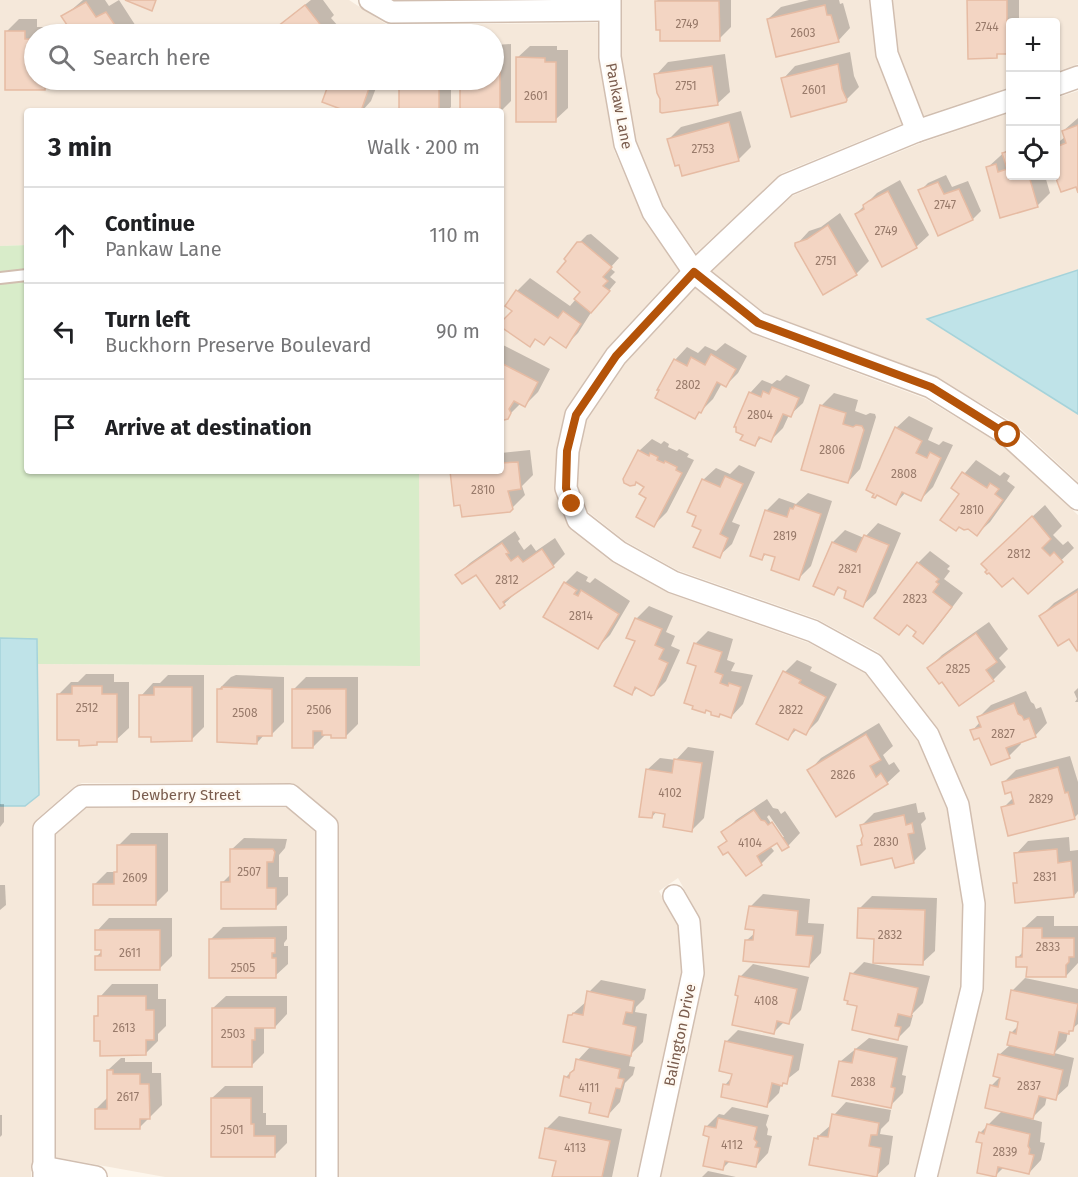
<!DOCTYPE html>
<html lang="en">
<head>
<meta charset="utf-8">
<style>
  :root { --surface:#fff; --page:#f6f6f6; --text:#202124; --muted:#757577; --line:#e0e0e0 }
  body { margin:0; font-family:"Fira Sans",sans-serif; background:var(--page); color:var(--text) }
  .controls { position:absolute; right:18px; top:18px; display:grid; overflow:hidden; border-radius:6px; box-shadow:0 2px 4px #0004 }
  .controls button { width:54px; height:54px; display:grid; place-items:center; padding:0; border:0; border-bottom:2px solid var(--line); background:var(--surface); color:var(--text); font:30px sans-serif }
  .stop { position:absolute; width:18px; height:18px; margin:-14px; border:4px solid #b45309; border-radius:50%; background:#fff }
  .stop.end { background:#b45309; border-color:#fff; box-shadow:0 2px 6px #0008 }
  .list { margin:0; padding:0; list-style:none }
  h2 { display:flex; justify-content:space-between; align-items:center; height:78px; margin:0; padding:0 24px; font-size:26px }
  h2 small { font-size:20px; font-weight:400; color:var(--muted) }
  .list li { display:grid; grid-template-columns:39px 1fr auto; gap:18px; align-items:center; box-sizing:border-box; height:96px; padding:0 24px; border-top:2px solid var(--line) }
  .list b { display:block; font-size:22px; white-space:nowrap }
  .list p { margin:0; font-size:20px; white-space:nowrap; color:var(--muted) }
  .list em { font-size:20px; font-style:normal; color:var(--muted) }
  .icon { flex:none; width:33px; height:33px; fill:none; stroke:currentColor; stroke-width:2; stroke-linecap:round; stroke-linejoin:round }
  .map { position:relative; flex:none; width:1078px; height:1177px; overflow:hidden }
  .search { position:absolute; background:var(--surface); box-shadow:0 2px 4px #0004; left:24px; top:24px; width:480px; height:66px; display:flex; align-items:center; gap:15px; box-sizing:border-box; padding:0 21px; border-radius:33px; color:var(--muted); font-size:22px }
  .panel { position:absolute; background:var(--surface); box-shadow:0 2px 4px #0004; left:24px; top:108px; width:480px; height:366px; border-radius:6px }
  .map>svg:first-child { display:block }
  .residential { fill:#f5e8da; fill-rule:evenodd }
  .green { fill:#d8ecc9 }
  .water { fill:#bfe3e8; stroke:#a5d3da; stroke-width:1.5 }
  .shadow { fill:#0003; fill-rule:evenodd }
  .building { fill:#f3d5c3; stroke:#e6bba3; stroke-width:1.5 }
  .lines { fill:none; stroke-linecap:round; stroke-linejoin:round }
  .lane-casing { stroke:#d1beb0; stroke-width:14 }
  .street-casing { stroke:#d1beb0; stroke-width:24 }
  .lane { stroke:#fff; stroke-width:10 }
  .street { stroke:#fff; stroke-width:21 }
  .route { stroke:#b45309; stroke-width:8 }
  .labels { text-anchor:middle; stroke-width:5; stroke-linejoin:round; paint-order:stroke }
  .number-label { font-size:12px; fill:#987a6a }
  .street-label { font-size:15px; fill:#7a5c4d; stroke:#fffaf3 }
</style>
</head>
<body>
<div class="map">
<svg width="1078" height="1177" viewBox="0 0 1078 1177">
  <rect width="100%" height="100%" fill="#fdf6ec"/>
  <g class="residential">
    <path d="M 0,0 L 349,0 L 386,24 L 391,25 L 598,23 L 599,60 L 614,150 L 643,217 L 679,270 L 608,347 L 568,407 L 557,447 L 555,492 L 571,530 L 612,562 L 668,593 L 809,643 L 866,674 L 918,742 L 947,809 L 963,905 L 961,986 L 914,1177 L 661,1177 L 704,972 L 699,916 L 678,878 L 659,891 L 678,926 L 682,972 L 638,1177 L 338,1177 L 338,826 L 333,816 L 297,785 L 290,783 L 82,783 L 75,786 L 37,819 L 33,829 L 32,1166 L 31,1177 L 0,1177 L 0,806 L 25,806 L 39,795 L 38,664 L 419,666 L 419,471 L 501,471 L 501,111 L 27,111 L 27,245 L 0,246 ZM 34,34 L 494,34 L 494,80 L 34,80 Z"/>
    <path d="M 621,0 L 869,0 L 876,55 L 902,124 L 782,173 L 696,253 L 662,205 L 635,141 L 621,56 Z"/>
    <path d="M 892,0 L 1078,0 L 1078,64 L 1056,72 L 1056,22 L 1010,22 L 1010,87 L 923,116 L 898,50 Z"/>
    <path d="M 1078,91 L 1078,270 L 928,319 L 1078,414 L 1078,482 L 1014,423 L 934,376 L 763,312 L 712,271 L 792,196 L 921,143 L 1010,113 L 1010,176 L 1056,176 L 1056,98 Z"/>
    <path d="M 695,288 L 755,335 L 926,399 L 1002,445 L 1078,515 L 1078,1177 L 938,1177 L 982,991 L 985,902 L 969,803 L 936,727 L 878,652 L 817,619 L 677,570 L 625,541 L 587,511 L 577,486 L 579,453 L 586,421 L 624,364 Z"/>
    <path d="M 86,808 L 287,808 L 315,832 L 315,1177 L 165,1177 L 54,1157 L 55,835 Z"/>
  </g>
  <path class="green" d="M 27,245 L 27,471 L 419,471 L 420,666 L 38,664 L 37,639 L 0,638 L 0,246 Z"/>
  <g class="water">
    <path d="M 1078,270 L 1078,414 L 927,319 Z"/>
    <path d="M 0,638 L 37,639 L 39,795 L 25,806 L 0,806 Z"/>
  </g>
  <g class="shadow">
    <path d="M 83,0 L 105,0 L 109,6 L 119,0 L 141,34 L 75,34 L 63,17 Z"/>
    <path d="M 311,0 L 323,0 L 334,15 L 331,18 L 338,26 L 329,34 L 268,34 Z"/>
    <path d="M 658,0 L 731,0 L 731,27 L 719,39 L 656,2 Z"/>
    <path d="M 809,0 L 839,0 L 840,4 L 843,3 L 850,28 L 838,41 L 768,19 L 781,7 Z"/>
    <path d="M 969,0 L 1019,0 L 1019,22 L 1010,22 L 1010,49 L 1007,52 L 1000,52 L 996,56 Z"/>
    <path d="M 19,19 L 37,19 L 37,27 L 45,27 L 45,33 L 57,33 L 57,34 L 34,34 L 34,80 L 54,80 L 44,89 L 7,89 L 7,31 Z"/>
    <path d="M 511,44 L 511,101 L 501,111 L 462,111 L 461,80 L 494,80 L 494,45 Z"/>
    <path d="M 530,46 L 557,46 L 557,50 L 568,50 L 568,108 L 555,120 L 517,58 Z"/>
    <path d="M 850,52 L 854,76 L 859,87 L 845,101 L 783,79 L 795,66 Z"/>
    <path d="M 725,54 L 730,92 L 717,104 L 661,98 L 656,75 L 668,62 Z"/>
    <path d="M 332,80 L 379,80 L 371,101 L 362,111 L 351,111 L 324,101 Z"/>
    <path d="M 401,80 L 451,80 L 451,107 L 447,111 L 401,111 Z"/>
    <path d="M 741,111 L 751,147 L 739,159 L 683,174 L 669,139 L 681,127 Z"/>
    <path d="M 1078,118 L 1078,189 L 1077,185 L 1056,171 L 1056,144 L 1065,137 L 1063,131 Z"/>
    <path d="M 1010,147 L 1010,176 L 1045,176 L 1050,193 L 1037,206 L 987,168 Z"/>
    <path d="M 946,175 L 952,187 L 968,181 L 981,211 L 973,219 L 939,234 L 920,191 L 928,183 Z"/>
    <path d="M 900,180 L 929,235 L 916,247 L 856,214 L 877,193 Z"/>
    <path d="M 840,213 L 869,261 L 856,274 L 824,293 L 797,244 L 809,231 L 821,227 Z"/>
    <path d="M 591,234 L 619,258 L 610,268 L 615,272 L 610,277 L 616,282 L 592,311 L 578,333 L 565,346 L 551,336 L 544,343 L 537,338 L 530,345 L 514,310 L 507,305 L 517,291 L 530,278 L 570,306 L 582,292 L 568,261 L 574,248 L 587,235 Z"/>
    <path d="M 725,343 L 747,356 L 738,373 L 726,385 L 722,383 L 713,399 L 695,417 L 661,389 L 675,360 L 687,347 L 698,353 L 705,346 L 716,351 Z"/>
    <path d="M 501,344 L 550,369 L 538,392 L 525,405 L 521,403 L 507,417 L 501,417 Z"/>
    <path d="M 786,375 L 810,385 L 803,403 L 790,415 L 789,415 L 783,428 L 770,441 L 762,437 L 755,444 L 750,393 L 762,380 L 772,384 L 777,380 L 780,381 Z"/>
    <path d="M 834,393 L 858,400 L 855,411 L 866,415 L 870,413 L 875,414 L 876,417 L 860,469 L 848,482 L 821,406 Z"/>
    <path d="M 909,416 L 933,428 L 928,440 L 939,445 L 943,441 L 953,445 L 933,487 L 921,499 L 906,492 L 896,503 L 896,428 Z"/>
    <path d="M 652,439 L 661,444 L 664,441 L 669,444 L 668,447 L 677,451 L 679,449 L 689,454 L 687,457 L 694,460 L 667,512 L 654,525 L 639,451 Z"/>
    <path d="M 530,450 L 533,475 L 522,486 L 525,495 L 509,511 L 452,471 L 501,471 L 501,453 Z"/>
    <path d="M 976,460 L 1000,476 L 1004,472 L 1010,476 L 1007,481 L 1015,487 L 990,522 L 977,534 L 961,493 L 953,487 Z"/>
    <path d="M 739,465 L 755,472 L 732,522 L 740,525 L 732,544 L 719,556 L 703,529 L 698,515 L 703,480 L 716,468 L 730,474 Z"/>
    <path d="M 808,493 L 832,501 L 811,566 L 799,578 L 777,556 L 767,553 L 762,558 L 766,511 L 779,498 L 796,504 Z"/>
    <path d="M 1045,505 L 1062,526 L 1053,535 L 1063,545 L 1068,541 L 1074,548 L 1028,592 L 995,551 Z"/>
    <path d="M 878,523 L 901,533 L 876,593 L 863,605 L 848,590 L 840,587 L 834,594 L 815,585 L 833,542 L 845,530 L 864,538 Z"/>
    <path d="M 515,531 L 520,539 L 518,541 L 524,550 L 531,544 L 536,551 L 555,538 L 565,554 L 553,566 L 517,592 L 504,604 L 477,573 L 457,575 L 470,563 Z"/>
    <path d="M 930,551 L 950,566 L 947,569 L 950,571 L 944,579 L 963,593 L 935,630 L 923,642 L 918,631 L 918,563 Z"/>
    <path d="M 577,571 L 588,577 L 586,581 L 590,583 L 595,578 L 630,601 L 610,635 L 598,647 L 565,583 Z"/>
    <path d="M 1078,588 L 1078,648 L 1070,637 L 1041,616 L 1054,603 Z"/>
    <path d="M 649,606 L 673,616 L 666,632 L 675,636 L 671,646 L 680,650 L 666,681 L 653,694 L 638,687 L 632,693 L 637,640 L 628,637 L 636,619 Z"/>
    <path d="M 989,622 L 1008,649 L 999,658 L 1006,667 L 993,680 L 960,704 L 942,680 L 929,668 L 942,655 Z"/>
    <path d="M 708,631 L 733,639 L 727,660 L 735,663 L 731,671 L 753,675 L 743,704 L 731,717 L 721,713 L 719,716 L 698,665 L 689,662 L 696,643 Z"/>
    <path d="M 797,660 L 812,667 L 810,671 L 837,684 L 818,721 L 806,733 L 797,729 L 788,738 L 785,672 Z"/>
    <path d="M 86,674 L 114,674 L 114,682 L 129,682 L 129,728 L 116,740 L 100,740 L 96,744 L 81,738 L 58,695 L 71,682 L 78,682 Z"/>
    <path d="M 168,675 L 204,675 L 204,727 L 191,740 L 141,696 L 153,683 L 160,683 Z"/>
    <path d="M 236,675 L 284,677 L 284,722 L 271,735 L 264,735 L 257,743 L 219,689 L 231,677 Z"/>
    <path d="M 306,677 L 358,677 L 358,724 L 346,736 L 326,734 L 313,747 L 294,689 Z"/>
    <path d="M 1078,688 L 1078,702 L 1075,702 L 1077,699 L 1074,692 Z"/>
    <path d="M 1026,691 L 1031,702 L 1034,704 L 1036,709 L 1041,707 L 1047,723 L 1035,736 L 1020,741 L 1021,744 L 1009,756 L 972,731 L 980,722 L 978,718 L 991,705 Z"/>
    <path d="M 879,723 L 893,746 L 883,755 L 889,765 L 894,762 L 900,771 L 887,783 L 809,771 L 821,758 Z"/>
    <path d="M 688,747 L 714,751 L 704,818 L 692,830 L 666,813 L 657,811 L 652,817 L 647,770 L 660,758 L 676,760 Z"/>
    <path d="M 1070,756 L 1078,782 L 1078,814 L 1074,818 L 1003,808 L 1014,797 L 1012,791 L 1004,782 L 1016,770 Z"/>
    <path d="M 767,799 L 773,808 L 778,809 L 781,814 L 785,811 L 800,833 L 788,846 L 777,841 L 770,846 L 774,851 L 762,863 L 746,874 L 729,850 L 720,847 L 728,839 L 723,833 L 736,820 ZM 769,815 L 784,837 L 780,837 L 767,817 Z"/>
    <path d="M 916,803 L 918,813 L 924,812 L 926,819 L 921,824 L 926,849 L 913,862 L 859,846 L 863,842 L 864,836 L 862,825 L 874,813 Z"/>
    <path d="M 0,804 L 4,804 L 4,822 L 0,827 Z"/>
    <path d="M 131,833 L 168,833 L 168,891 L 156,903 L 94,885 L 107,872 L 116,872 L 118,870 L 118,846 Z"/>
    <path d="M 1069,837 L 1070,851 L 1078,850 L 1078,891 L 1074,896 L 1015,884 L 1018,880 L 1016,854 L 1028,841 Z"/>
    <path d="M 244,838 L 287,839 L 285,848 L 279,855 L 279,877 L 288,877 L 288,895 L 276,907 L 222,883 L 231,874 L 231,850 Z"/>
    <path d="M 0,885 L 5,885 L 6,905 L 0,910 Z"/>
    <path d="M 763,894 L 810,899 L 808,923 L 824,924 L 821,953 L 809,966 L 747,940 L 756,932 L 750,907 Z"/>
    <path d="M 872,896 L 937,898 L 935,951 L 922,963 L 876,938 L 860,908 Z"/>
    <path d="M 1037,916 L 1054,916 L 1054,926 L 1078,926 L 1078,963 L 1066,976 L 1028,966 L 1017,958 L 1023,952 L 1024,928 Z"/>
    <path d="M 109,918 L 172,918 L 172,956 L 160,968 L 97,956 L 102,951 L 97,931 Z"/>
    <path d="M 287,926 L 287,939 L 284,943 L 284,946 L 288,946 L 288,964 L 275,976 L 211,939 L 223,927 Z"/>
    <path d="M 864,962 L 930,976 L 923,1003 L 911,1015 L 913,1015 L 910,1026 L 898,1038 L 859,1005 L 852,974 Z"/>
    <path d="M 753,964 L 809,977 L 801,1010 L 789,1022 L 785,1021 L 773,1033 L 740,995 L 740,977 Z"/>
    <path d="M 1025,978 L 1078,989 L 1078,1024 L 1068,1032 L 1066,1041 L 1054,1053 L 1074,1058 L 1068,1086 L 1055,1098 L 1047,1096 L 1045,1105 L 1031,1119 L 1042,1122 L 1040,1142 L 1045,1143 L 1041,1160 L 1029,1173 L 1004,1167 L 995,1176 L 980,1133 L 1003,1110 L 991,1086 L 1001,1076 L 999,1055 L 1009,1046 L 1011,1033 L 1019,1025 L 1012,991 Z"/>
    <path d="M 601,980 L 646,989 L 644,999 L 636,1007 L 635,1012 L 647,1014 L 643,1042 L 629,1056 L 631,1056 L 629,1066 L 635,1067 L 633,1075 L 625,1083 L 620,1102 L 608,1115 L 566,1077 L 576,1067 L 578,1060 L 591,1046 L 570,1016 L 587,1001 L 589,992 Z"/>
    <path d="M 112,984 L 158,984 L 158,999 L 166,999 L 166,1026 L 158,1034 L 158,1041 L 145,1054 L 96,1016 L 100,1013 L 100,997 Z"/>
    <path d="M 226,996 L 287,996 L 287,1014 L 275,1027 L 265,1027 L 264,1029 L 264,1053 L 251,1066 L 213,1008 Z"/>
    <path d="M 738,1030 L 804,1044 L 799,1070 L 781,1084 L 779,1093 L 767,1105 L 725,1085 L 732,1077 L 733,1072 L 726,1042 Z"/>
    <path d="M 869,1038 L 908,1046 L 902,1075 L 906,1076 L 903,1093 L 890,1106 L 841,1061 Z"/>
    <path d="M 121,1058 L 125,1058 L 125,1062 L 152,1062 L 152,1073 L 161,1073 L 162,1105 L 139,1128 L 96,1109 L 108,1097 L 108,1070 Z"/>
    <path d="M 225,1086 L 263,1086 L 263,1113 L 266,1113 L 266,1125 L 287,1125 L 287,1143 L 274,1156 L 212,1098 Z"/>
    <path d="M 846,1102 L 891,1110 L 889,1121 L 881,1129 L 880,1134 L 893,1136 L 889,1164 L 876,1176 L 815,1139 L 832,1124 L 834,1115 Z"/>
    <path d="M 732,1107 L 769,1115 L 766,1125 L 768,1129 L 767,1135 L 772,1136 L 768,1153 L 756,1166 L 731,1160 L 722,1169 L 711,1136 L 705,1134 L 707,1126 L 719,1114 L 724,1115 Z"/>
    <path d="M 0,1115 L 2,1115 L 2,1135 L 0,1137 Z"/>
    <path d="M 559,1116 L 622,1129 L 612,1177 L 554,1177 L 557,1160 L 547,1128 Z"/>
    <path d="M 708,1171 L 736,1177 L 702,1177 Z"/>
  </g>
  <g class="building">
    <path d="M 125,0 L 156,0 L 152,11 Z"/>
    <path d="M 967,0 L 1007,0 L 1007,54 L 997,54 L 997,58 L 968,59 Z"/>
    <path d="M 655,1 L 719,1 L 720,41 L 660,41 L 660,30 L 656,30 Z"/>
    <path d="M 86,2 L 96,17 L 106,12 L 121,34 L 73,34 L 61,16 Z"/>
    <path d="M 305,5 L 323,28 L 319,31 L 322,34 L 268,34 Z"/>
    <path d="M 825,5 L 827,15 L 831,15 L 839,42 L 776,57 L 767,19 Z"/>
    <path d="M 5,31 L 25,31 L 25,39 L 33,39 L 34,80 L 45,80 L 45,90 L 5,90 Z"/>
    <path d="M 494,56 L 500,58 L 500,111 L 460,111 L 460,80 L 494,80 Z"/>
    <path d="M 516,57 L 545,58 L 545,62 L 556,62 L 556,122 L 516,122 Z"/>
    <path d="M 838,64 L 842,89 L 847,100 L 846,102 L 791,117 L 781,78 Z"/>
    <path d="M 712,66 L 718,105 L 662,113 L 660,112 L 660,99 L 657,93 L 654,74 Z"/>
    <path d="M 330,80 L 372,80 L 361,111 L 346,111 L 322,102 Z"/>
    <rect x="399" y="80" width="40" height="31"/>
    <path d="M 729,122 L 739,161 L 682,176 L 679,165 L 675,166 L 667,139 Z"/>
    <path d="M 1078,125 L 1078,193 L 1076,187 L 1061,192 L 1055,176 L 1056,147 L 1066,143 L 1062,131 Z"/>
    <path d="M 1010,151 L 1010,176 L 1029,176 L 1038,207 L 1000,218 L 986,167 L 996,164 L 998,172 L 1007,169 L 1002,153 Z"/>
    <path d="M 938,182 L 944,194 L 959,189 L 973,220 L 938,236 L 918,190 Z"/>
    <path d="M 888,191 L 917,248 L 882,267 L 855,214 L 864,209 L 863,205 L 869,201 Z"/>
    <path d="M 828,225 L 857,275 L 823,295 L 795,246 L 795,243 L 807,239 Z"/>
    <path d="M 577,242 L 582,242 L 612,267 L 603,277 L 608,281 L 603,286 L 610,291 L 591,313 L 574,299 L 580,292 L 557,272 L 566,261 L 564,259 Z"/>
    <path d="M 516,290 L 558,318 L 563,311 L 581,324 L 566,348 L 550,337 L 544,345 L 535,339 L 530,347 L 501,327 L 501,322 L 512,311 L 505,306 Z"/>
    <path d="M 711,354 L 736,369 L 726,387 L 717,382 L 701,413 L 699,412 L 695,419 L 655,398 L 659,390 L 657,390 L 674,359 L 687,366 L 691,357 L 705,365 Z"/>
    <path d="M 501,363 L 538,382 L 525,407 L 514,401 L 509,409 L 511,413 L 508,419 L 504,420 L 501,418 Z"/>
    <path d="M 772,387 L 799,398 L 791,417 L 783,414 L 771,442 L 759,437 L 755,446 L 740,440 L 743,435 L 736,432 L 736,427 L 734,427 L 749,392 L 761,397 L 763,391 L 769,394 Z"/>
    <path d="M 820,405 L 846,413 L 843,424 L 853,427 L 856,425 L 862,426 L 864,430 L 848,483 L 801,470 Z"/>
    <path d="M 895,427 L 922,441 L 916,453 L 927,458 L 930,452 L 941,458 L 921,501 L 902,492 L 896,505 L 877,495 L 875,498 L 872,497 L 874,494 L 866,490 Z"/>
    <path d="M 638,450 L 649,456 L 650,453 L 658,457 L 657,460 L 664,463 L 665,461 L 677,467 L 676,470 L 682,473 L 654,527 L 636,517 L 646,498 L 639,494 L 644,487 L 636,482 L 635,485 L 630,486 L 624,483 L 623,479 Z"/>
    <path d="M 518,462 L 521,489 L 508,491 L 513,509 L 510,512 L 462,517 L 460,505 L 454,506 L 450,471 L 501,471 L 501,463 Z"/>
    <path d="M 962,472 L 987,488 L 990,483 L 999,489 L 995,494 L 1003,500 L 977,536 L 968,529 L 964,530 L 959,527 L 956,531 L 940,520 L 959,494 L 951,488 Z"/>
    <path d="M 725,476 L 743,484 L 720,534 L 728,538 L 720,558 L 693,547 L 701,530 L 692,526 L 696,516 L 687,512 L 702,479 L 720,487 Z"/>
    <path d="M 795,505 L 821,514 L 799,580 L 771,570 L 775,557 L 764,554 L 762,560 L 750,556 L 765,510 L 787,517 L 790,508 L 793,509 Z"/>
    <path d="M 1032,516 L 1051,539 L 1042,548 L 1050,556 L 1054,552 L 1063,562 L 1028,594 L 1013,578 L 1002,587 L 989,573 L 987,574 L 985,572 L 987,570 L 981,564 Z"/>
    <path d="M 864,535 L 889,545 L 863,607 L 844,598 L 846,591 L 838,587 L 834,595 L 813,586 L 832,542 L 856,552 Z"/>
    <path d="M 502,543 L 509,553 L 506,554 L 511,561 L 518,556 L 523,562 L 542,549 L 554,567 L 503,602 L 505,605 L 500,609 L 476,575 L 462,584 L 455,575 Z"/>
    <path d="M 917,562 L 939,579 L 936,582 L 939,584 L 933,592 L 952,607 L 923,644 L 913,636 L 916,632 L 907,625 L 899,635 L 874,618 Z"/>
    <path d="M 564,582 L 577,590 L 574,594 L 578,596 L 581,590 L 619,614 L 598,649 L 543,617 Z"/>
    <path d="M 1078,591 L 1078,650 L 1077,651 L 1069,639 L 1058,646 L 1039,616 Z"/>
    <path d="M 635,618 L 662,629 L 655,645 L 664,649 L 659,659 L 668,663 L 654,695 L 651,696 L 635,687 L 632,695 L 614,686 L 635,641 L 626,638 Z"/>
    <path d="M 976,633 L 997,662 L 986,670 L 994,681 L 959,706 L 942,682 L 939,684 L 927,668 Z"/>
    <path d="M 694,643 L 722,652 L 715,672 L 723,675 L 720,683 L 728,686 L 729,683 L 741,687 L 731,718 L 720,714 L 719,717 L 711,715 L 711,712 L 706,710 L 705,713 L 692,709 L 693,706 L 684,703 L 696,666 L 687,663 Z"/>
    <path d="M 783,671 L 801,680 L 799,683 L 826,697 L 806,735 L 794,729 L 788,740 L 756,724 Z"/>
    <path d="M 72,686 L 102,686 L 102,694 L 117,694 L 117,742 L 97,742 L 97,745 L 79,746 L 79,740 L 57,740 L 57,694 L 72,694 Z"/>
    <path d="M 154,687 L 192,687 L 192,741 L 151,742 L 151,737 L 139,737 L 139,695 L 154,695 Z"/>
    <path d="M 222,687 L 272,689 L 272,736 L 257,736 L 257,744 L 217,742 L 217,689 L 222,689 Z"/>
    <path d="M 292,689 L 346,689 L 346,738 L 331,738 L 331,735 L 322,735 L 322,731 L 313,731 L 313,748 L 292,748 Z"/>
    <path d="M 1014,703 L 1018,714 L 1022,716 L 1024,720 L 1029,718 L 1036,737 L 1006,748 L 1010,758 L 991,765 L 979,738 L 974,740 L 970,730 L 981,727 L 977,717 Z"/>
    <path d="M 866,734 L 881,760 L 870,766 L 876,777 L 881,773 L 888,784 L 836,817 L 807,770 Z"/>
    <path d="M 674,759 L 702,763 L 692,832 L 663,827 L 665,814 L 653,812 L 652,818 L 639,817 L 646,769 L 672,773 Z"/>
    <path d="M 1058,767 L 1065,793 L 1068,792 L 1075,819 L 1008,836 L 1001,807 L 1014,804 L 1011,792 L 1005,794 L 1002,782 Z"/>
    <path d="M 754,810 L 761,820 L 765,821 L 768,825 L 772,822 L 789,847 L 782,851 L 777,843 L 757,856 L 762,865 L 746,876 L 728,852 L 723,855 L 718,847 L 727,841 L 721,832 Z"/>
    <path d="M 904,815 L 906,825 L 912,823 L 914,833 L 908,834 L 914,863 L 895,868 L 892,858 L 861,865 L 857,846 L 862,845 L 861,840 L 863,836 L 860,825 Z"/>
    <path d="M 117,845 L 156,845 L 156,905 L 93,905 L 93,884 L 114,884 L 114,872 L 117,872 Z"/>
    <path d="M 230,849 L 273,849 L 275,852 L 273,862 L 267,862 L 267,888 L 276,888 L 276,909 L 221,909 L 221,882 L 230,882 Z"/>
    <path d="M 1057,849 L 1058,863 L 1071,861 L 1074,897 L 1015,903 L 1013,883 L 1017,883 L 1014,853 Z"/>
    <path d="M 749,906 L 798,911 L 796,935 L 813,936 L 809,967 L 743,961 L 745,940 L 753,940 L 754,930 L 745,929 Z"/>
    <path d="M 858,908 L 925,910 L 923,965 L 873,963 L 874,939 L 857,938 Z"/>
    <path d="M 1023,928 L 1042,928 L 1042,938 L 1074,938 L 1074,957 L 1069,957 L 1069,962 L 1066,965 L 1066,977 L 1026,977 L 1027,967 L 1016,967 L 1016,957 L 1022,957 Z"/>
    <path d="M 95,930 L 160,930 L 160,970 L 95,970 L 95,956 L 101,956 L 101,950 L 95,950 Z"/>
    <path d="M 275,938 L 275,953 L 272,953 L 272,958 L 276,958 L 276,978 L 209,978 L 209,939 Z"/>
    <path d="M 850,973 L 918,988 L 911,1017 L 898,1014 L 895,1026 L 901,1027 L 898,1040 L 852,1030 L 857,1006 L 847,1004 L 848,1001 L 844,1000 Z"/>
    <path d="M 739,976 L 797,989 L 789,1024 L 777,1021 L 774,1034 L 732,1025 L 738,996 L 735,995 Z"/>
    <path d="M 1011,990 L 1078,1004 L 1073,1031 L 1069,1031 L 1069,1034 L 1059,1032 L 1054,1055 L 1007,1045 L 1010,1032 L 1016,1034 L 1018,1022 L 1006,1019 Z"/>
    <path d="M 587,991 L 634,1001 L 632,1013 L 626,1012 L 623,1024 L 636,1027 L 631,1056 L 563,1042 L 568,1015 L 572,1015 L 573,1013 L 583,1015 Z"/>
    <path d="M 98,996 L 146,996 L 146,1010 L 154,1010 L 154,1040 L 146,1040 L 146,1055 L 100,1056 L 100,1041 L 94,1041 L 94,1016 L 98,1016 Z"/>
    <path d="M 212,1008 L 275,1008 L 275,1028 L 255,1028 L 255,1040 L 252,1040 L 252,1067 L 212,1067 Z"/>
    <path d="M 725,1041 L 793,1056 L 787,1084 L 783,1083 L 782,1086 L 772,1083 L 767,1107 L 721,1097 L 723,1084 L 729,1085 L 732,1074 L 719,1071 Z"/>
    <path d="M 855,1049 L 897,1058 L 891,1087 L 895,1088 L 891,1108 L 832,1096 L 839,1061 L 852,1063 Z"/>
    <path d="M 998,1054 L 1063,1070 L 1056,1100 L 1039,1096 L 1033,1119 L 985,1108 L 990,1085 L 998,1087 L 1000,1078 L 993,1076 Z"/>
    <path d="M 576,1059 L 620,1069 L 618,1078 L 624,1079 L 621,1089 L 616,1088 L 608,1117 L 589,1113 L 591,1103 L 560,1096 L 564,1076 L 569,1078 L 570,1073 L 574,1070 Z"/>
    <path d="M 107,1070 L 113,1070 L 113,1074 L 140,1074 L 140,1084 L 149,1084 L 150,1119 L 140,1119 L 140,1129 L 95,1129 L 95,1109 L 107,1109 Z"/>
    <path d="M 211,1098 L 251,1098 L 251,1124 L 254,1124 L 254,1136 L 275,1136 L 275,1157 L 211,1157 Z"/>
    <path d="M 832,1114 L 879,1123 L 877,1135 L 871,1135 L 869,1146 L 881,1148 L 877,1177 L 809,1165 L 814,1138 L 818,1139 L 818,1136 L 828,1137 Z"/>
    <path d="M 718,1118 L 757,1127 L 754,1139 L 757,1142 L 755,1147 L 760,1148 L 756,1167 L 725,1161 L 723,1170 L 703,1166 L 709,1137 L 703,1135 L 705,1126 L 716,1128 Z"/>
    <path d="M 987,1124 L 1030,1134 L 1028,1146 L 1030,1149 L 1029,1154 L 1034,1155 L 1029,1174 L 998,1167 L 996,1177 L 977,1173 L 982,1143 L 976,1142 L 979,1132 L 984,1134 Z"/>
    <path d="M 545,1128 L 610,1141 L 602,1177 L 552,1177 L 556,1161 L 539,1158 Z"/>
  </g>
  <g class="lines">
    <defs>
      <path id="lane" d="M 0,278 L 27,275"/>
      <g id="street">
        <path d="M 370,0 L 391,12 L 609,10"/>
        <path d="M 610,0 L 610,57 L 625,144 L 653,212 L 694,272 L 758,323 L 931,387 L 1008,435 L 1078,499"/>
        <path d="M 881,0 L 887,54 L 917,131"/>
        <path d="M 1056,85 L 1078,77"/>
        <path d="M 43,1167 L 96,1177"/>
        <path d="M 44,1177 L 44,829 L 82,796 L 290,795 L 327,826 L 327,1177"/>
        <path d="M 649,1177 L 693,973 L 689,922 L 674,896"/>
        <path d="M 926,1177 L 972,988 L 974,904 L 958,805 L 928,735 L 873,664 L 813,631 L 673,582 L 619,552 L 578,520 L 566,488 L 568,451 L 576,415 L 616,356 L 694,272 L 786,185 L 917,131 L 1010,100"/>
      </g>
    </defs>
    <use href="#lane" class="lane-casing"/>
    <use href="#street" class="street-casing"/>
    <use href="#lane" class="lane"/>
    <use href="#street" class="street"/>
  </g>
  <g class="lines">
    <path class="route" d="M 572,504 L 566,488 L 567,451 L 576,415 L 616,356 L 694,272 L 758,323 L 931,387 L 1008,435"/>
  </g>
  <g class="labels">
    <g class="number-label">
      <text x="687" y="28">2749</text>
      <text x="987" y="31">2744</text>
      <text x="803" y="37">2603</text>
      <text x="686" y="90">2751</text>
      <text x="814" y="94">2601</text>
      <text x="536" y="100">2601</text>
      <text x="703" y="153">2753</text>
      <text x="945" y="209">2747</text>
      <text x="886" y="235">2749</text>
      <text x="826" y="265">2751</text>
      <text x="688" y="389">2802</text>
      <text x="760" y="419">2804</text>
      <text x="832" y="454">2806</text>
      <text x="904" y="478">2808</text>
      <text x="483" y="494">2810</text>
      <text x="972" y="514">2810</text>
      <text x="785" y="540">2819</text>
      <text x="1019" y="558">2812</text>
      <text x="850" y="573">2821</text>
      <text x="507" y="584">2812</text>
      <text x="915" y="603">2823</text>
      <text x="581" y="620">2814</text>
      <text x="958" y="673">2825</text>
      <text x="87" y="712">2512</text>
      <text x="319" y="714">2506</text>
      <text x="791" y="714">2822</text>
      <text x="245" y="717">2508</text>
      <text x="1003" y="738">2827</text>
      <text x="843" y="779">2826</text>
      <text x="670" y="797">4102</text>
      <text x="1041" y="803">2829</text>
      <text x="886" y="846">2830</text>
      <text x="750" y="847">4104</text>
      <text x="249" y="876">2507</text>
      <text x="1045" y="881">2831</text>
      <text x="135" y="882">2609</text>
      <text x="890" y="939">2832</text>
      <text x="1048" y="951">2833</text>
      <text x="130" y="957">2611</text>
      <text x="243" y="972">2505</text>
      <text x="766" y="1005">4108</text>
      <text x="124" y="1032">2613</text>
      <text x="233" y="1038">2503</text>
      <text x="863" y="1086">2838</text>
      <text x="1029" y="1090">2837</text>
      <text x="589" y="1092">4111</text>
      <text x="128" y="1101">2617</text>
      <text x="232" y="1134">2501</text>
      <text x="732" y="1149">4112</text>
      <text x="575" y="1152">4113</text>
      <text x="1005" y="1156">2839</text>
    </g>
    <g class="street-label">
      <text transform="translate(619 106) rotate(79)" y="5">Pankaw Lane</text>
      <text x="186" y="800">Dewberry Street</text>
      <text transform="translate(680 1035) rotate(-78)" y="5">Balington Drive</text>
    </g>
  </g>
</svg>
<div class="controls">
<button>+</button>
<button>−</button>
<button><svg class="icon" aria-label="locate" viewBox="0 0 24 24"><circle cx="12" cy="12" r="6"/><path d="M12 2v4M12 18v4M2 12h4M18 12h4"/></svg></button>
</div>
<div class="stop" style="left:1008px;top:435px"></div>
<div class="stop end" style="left:572px;top:504px"></div>
<div class="search"><svg class="icon" aria-label="search" viewBox="0 0 24 24"><circle cx="10" cy="10" r="6"/><path d="M15 15l6 6"/></svg>Search here</div>
<section class="panel">
<h2>3 min<small>Walk · 200 m</small></h2>
<ul class="list">
<li><svg class="icon" aria-label="ahead" viewBox="0 0 24 24"><path d="M12 20V5M6 11l6-6 6 6"/></svg><div><b>Continue</b><p>Pankaw Lane</p></div><em>110 m</em></li>
<li><svg class="icon" aria-label="left" viewBox="0 0 24 24"><path d="M17 20v-9H6M10 6l-5 5 5 5"/></svg><div><b>Turn left</b><p>Buckhorn Preserve Boulevard</p></div><em>90 m</em></li>
<li><svg class="icon" aria-label="arrive" viewBox="0 0 24 24"><path d="M6 21V4h12l-3 4 3 4H6"/></svg><div><b>Arrive at destination</b></div></li>
</ul>
</section>
</div>
</body>
</html>
